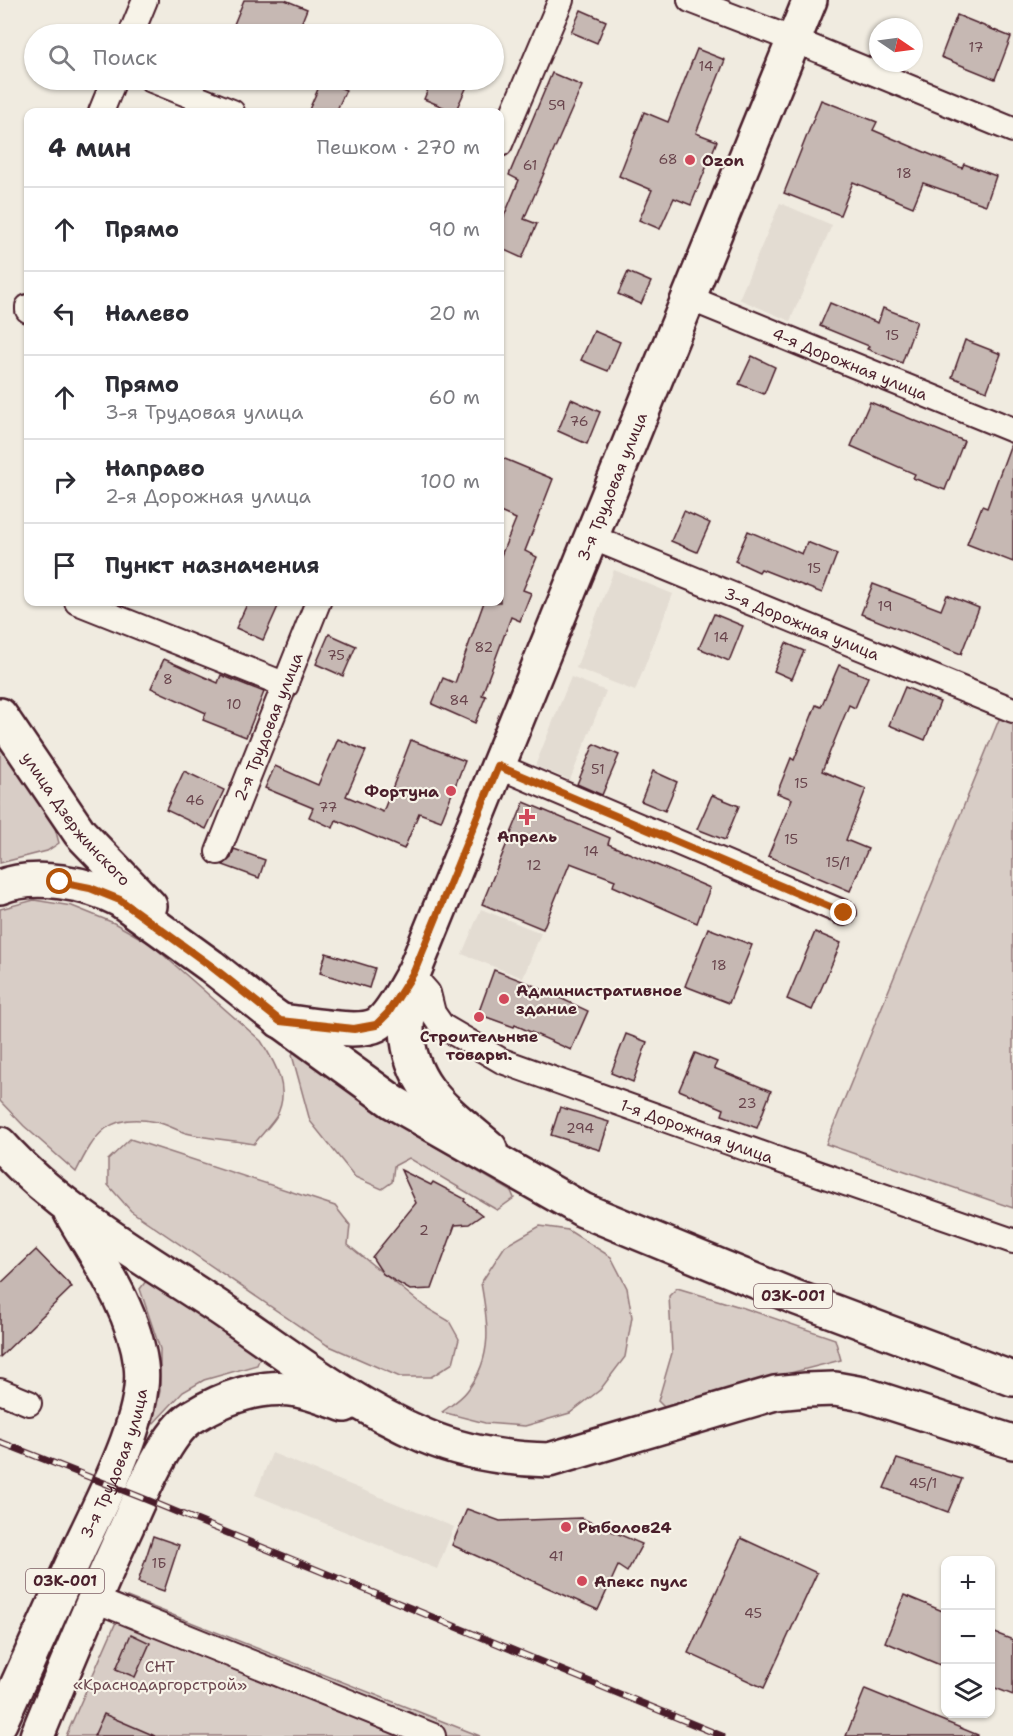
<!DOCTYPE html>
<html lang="ru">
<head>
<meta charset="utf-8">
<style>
  :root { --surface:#fff; --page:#f2f2f3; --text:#2b2b33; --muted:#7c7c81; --line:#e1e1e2 }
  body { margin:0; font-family:"Shantell Sans",sans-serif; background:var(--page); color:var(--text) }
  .controls { position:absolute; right:18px; bottom:18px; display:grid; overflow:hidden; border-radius:12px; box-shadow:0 2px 4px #0004 }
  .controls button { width:54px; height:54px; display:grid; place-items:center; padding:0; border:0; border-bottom:2px solid var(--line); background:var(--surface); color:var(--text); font:30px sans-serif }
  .compass { position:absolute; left:869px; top:18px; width:54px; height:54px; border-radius:50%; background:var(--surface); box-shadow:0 2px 4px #0004; rotate:103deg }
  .stop { position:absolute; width:18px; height:18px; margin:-14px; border:4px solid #b45309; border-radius:50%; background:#fff }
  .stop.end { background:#b45309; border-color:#fff; box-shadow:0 2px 6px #0008 }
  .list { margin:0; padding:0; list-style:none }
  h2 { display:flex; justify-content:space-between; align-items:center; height:78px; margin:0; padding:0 24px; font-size:26px }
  h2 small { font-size:20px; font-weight:400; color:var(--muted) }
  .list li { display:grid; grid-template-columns:39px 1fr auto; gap:18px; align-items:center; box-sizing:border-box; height:84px; padding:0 24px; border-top:2px solid var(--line) }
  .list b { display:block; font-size:22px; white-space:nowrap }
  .list p { margin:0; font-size:20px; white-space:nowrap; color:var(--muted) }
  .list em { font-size:20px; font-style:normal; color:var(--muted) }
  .icon { flex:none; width:33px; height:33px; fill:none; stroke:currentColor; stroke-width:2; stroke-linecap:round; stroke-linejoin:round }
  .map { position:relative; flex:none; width:1013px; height:1736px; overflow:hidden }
  .search { position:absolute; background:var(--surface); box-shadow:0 2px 4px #0004; left:24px; top:24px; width:480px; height:66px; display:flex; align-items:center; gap:15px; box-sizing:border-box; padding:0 21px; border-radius:33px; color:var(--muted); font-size:22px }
  .panel { position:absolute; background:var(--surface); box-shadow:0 2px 4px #0004; left:24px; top:108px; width:480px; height:498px; border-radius:12px }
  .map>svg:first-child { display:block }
  .built { fill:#e3dcd2 }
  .green { fill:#d8cdc6; stroke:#917678; stroke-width:1.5 }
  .building { fill:#c6b8b3; stroke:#4a1f2b; stroke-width:1.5 }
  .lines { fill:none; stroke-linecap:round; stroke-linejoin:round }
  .street-casing { stroke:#4a1f2b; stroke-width:28 }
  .secondary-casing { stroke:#4a1f2b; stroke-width:38 }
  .primary-casing { stroke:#4a1f2b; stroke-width:38 }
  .street { stroke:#f7f3e8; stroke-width:24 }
  .secondary { stroke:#f7f3e8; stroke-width:33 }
  .primary { stroke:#f7f3e8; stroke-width:33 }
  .rail-casing { stroke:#4a1f2b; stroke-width:7 }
  .rail { stroke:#f7f3e8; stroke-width:4.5; stroke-dasharray:14; stroke-linecap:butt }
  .route { stroke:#b45309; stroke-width:8 }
  .poi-dot { fill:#d1495b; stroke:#f7f3e8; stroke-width:2 }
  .labels { text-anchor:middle; stroke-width:4.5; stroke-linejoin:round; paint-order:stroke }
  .number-label { font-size:14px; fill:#69454d }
  .shield { fill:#f7f3e8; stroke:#7e5f64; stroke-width:1.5 }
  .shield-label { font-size:15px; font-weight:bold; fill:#4a1f2b }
  .poi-label { font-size:16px; font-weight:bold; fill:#4a1f2b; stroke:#f7f3e8; text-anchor:start }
  .street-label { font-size:16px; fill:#4a1f2b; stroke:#f7f3e8 }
  .park-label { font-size:16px; fill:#6e4a52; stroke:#f7f3e8 }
</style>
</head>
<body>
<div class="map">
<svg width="1013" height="1736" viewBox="0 0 1013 1736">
  <rect width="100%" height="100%" fill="#f0ebe0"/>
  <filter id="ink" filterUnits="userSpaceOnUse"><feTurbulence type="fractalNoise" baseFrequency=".0167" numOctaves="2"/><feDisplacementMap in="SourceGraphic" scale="12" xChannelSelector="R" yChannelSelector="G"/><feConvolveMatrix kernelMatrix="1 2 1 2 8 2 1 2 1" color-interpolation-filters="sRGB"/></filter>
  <g filter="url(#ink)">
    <g class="built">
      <path d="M 780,203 L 832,225 L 790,321 L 739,299 Z"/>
      <path d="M 614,570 L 673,594 L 635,691 L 576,668 Z"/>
      <path d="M 571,677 L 606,691 L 570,780 L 535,766 Z"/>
      <path d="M 481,909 L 541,933 L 523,978 L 462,954 Z"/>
      <path d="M 272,1453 L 454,1527 L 437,1569 L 255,1495 Z"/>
    </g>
    <g class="green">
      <path d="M 1000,717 L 1013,724 L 1013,1208 L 826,1144 Z"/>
      <path d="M 0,745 L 55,828 L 59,843 L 47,851 L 0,863 Z"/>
      <path d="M 34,900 L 72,906 L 114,923 L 151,944 L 261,1041 C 276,1064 291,1090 276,1117 C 270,1126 261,1135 254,1144 C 232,1140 208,1139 186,1133 C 176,1130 166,1124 156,1122 C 108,1112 95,1134 76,1172 L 24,1126 L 0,1101 L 0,909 Z"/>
      <path d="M 296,1048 L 424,1140 L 511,1191 L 514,1198 L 497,1210 L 409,1158 L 394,1166 L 392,1182 L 382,1189 L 355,1177 L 310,1121 L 292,1055 Z"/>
      <path d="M 130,1139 L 335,1206 L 350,1225 L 348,1245 L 425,1307 L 449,1321 L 459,1339 L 453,1363 L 431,1377 L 400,1377 L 327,1345 L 131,1211 L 108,1185 L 108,1160 Z"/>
      <path d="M 540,1226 L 568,1230 L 611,1257 L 627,1288 L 632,1317 L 625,1357 L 600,1390 L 570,1413 L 525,1426 L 485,1423 L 442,1412 C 450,1406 461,1399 467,1391 C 494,1357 488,1322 481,1283 L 505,1246 Z"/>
      <path d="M 146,1281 L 261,1355 L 257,1365 L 204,1380 L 183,1392 L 152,1425 L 160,1391 L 160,1349 L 140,1289 Z"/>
      <path d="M 677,1288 L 744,1308 L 835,1339 L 841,1360 L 735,1387 L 666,1409 L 658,1401 L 672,1353 L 669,1296 Z"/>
      <path d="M 127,1597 L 480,1736 L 66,1736 Z"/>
    </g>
    <g class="building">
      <path d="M 244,0 L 285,0 L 307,9 L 297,34 L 230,34 Z"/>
      <path d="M 581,10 L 606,21 L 597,43 L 571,32 Z"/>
      <path d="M 957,15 L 1011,37 L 995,79 L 941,57 Z"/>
      <path d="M 697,49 L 725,60 L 696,133 L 717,141 L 691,205 L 674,198 L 660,229 L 639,220 L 652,190 L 619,176 L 644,112 L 668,122 Z"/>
      <path d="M 552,73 L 582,86 L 524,219 L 537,224 L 522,258 L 500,248 L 500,226 L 519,180 L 509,175 Z"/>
      <path d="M 322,80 L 346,90 L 336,112 L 308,112 Z"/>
      <path d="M 432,80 L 470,80 L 455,112 L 424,99 Z"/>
      <path d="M 821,100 L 877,122 L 873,130 L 962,168 L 964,164 L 996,176 L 986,205 L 923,183 L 913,207 L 853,182 L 840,215 L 784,193 Z"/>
      <path d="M 628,272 L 651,282 L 641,304 L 618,294 Z"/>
      <path d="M 830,303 L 878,323 L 883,308 L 917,321 L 902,363 L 867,349 L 869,346 L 820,326 Z"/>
      <path d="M 594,331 L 620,342 L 608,371 L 581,360 Z"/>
      <path d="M 965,340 L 1001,354 L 987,391 L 952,377 Z"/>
      <path d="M 752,356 L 775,367 L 764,394 L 739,384 Z"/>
      <path d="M 571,399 L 600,412 L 587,444 L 558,431 Z"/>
      <path d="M 870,402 L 964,441 L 945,490 L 913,478 L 915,474 L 851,446 Z"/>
      <path d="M 1011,444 L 1013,444 L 1013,562 L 967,544 L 982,506 L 987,508 Z"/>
      <path d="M 500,457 L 553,479 L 525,551 L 537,557 L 523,590 L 531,593 L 520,621 L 511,617 L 482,695 L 486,696 L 475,723 L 432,704 L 443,678 L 455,683 L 484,602 L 500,602 L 500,558 L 516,519 L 500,512 Z"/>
      <path d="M 684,511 L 710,523 L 697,552 L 671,541 Z"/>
      <path d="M 748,531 L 802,554 L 807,542 L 837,554 L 822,593 L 761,569 L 759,572 L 735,561 Z"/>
      <path d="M 873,584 L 941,610 L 947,595 L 979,608 L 961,654 L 861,614 Z"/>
      <path d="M 248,602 L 280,602 L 263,640 L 236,628 Z"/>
      <path d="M 714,614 L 743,626 L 729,661 L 699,648 Z"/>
      <path d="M 329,634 L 356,646 L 343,676 L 316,664 Z"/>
      <path d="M 786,643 L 804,651 L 792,679 L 774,671 Z"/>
      <path d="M 164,659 L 218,683 L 221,675 L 264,692 L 246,737 L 203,720 L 206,713 L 151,688 Z"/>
      <path d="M 839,665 L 868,677 L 855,708 L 849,705 L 822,771 L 866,789 L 846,840 L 868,849 L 850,891 L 768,856 L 792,799 L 777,793 L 791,758 L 794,760 L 816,705 L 821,707 Z"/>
      <path d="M 905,687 L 940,702 L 925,740 L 889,725 Z"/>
      <path d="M 338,739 L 366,751 L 346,796 L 383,812 L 411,740 L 465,761 L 441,821 L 419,813 L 404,849 L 336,820 L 333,828 L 309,817 L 313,808 L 265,788 L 275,766 L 318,785 Z"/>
      <path d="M 594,744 L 619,755 L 602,795 L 577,784 Z"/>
      <path d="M 184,771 L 224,790 L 206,829 L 166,810 Z"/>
      <path d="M 653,771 L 677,782 L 665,811 L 641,801 Z"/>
      <path d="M 712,795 L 739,806 L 725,840 L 697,829 Z"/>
      <path d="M 524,802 L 610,838 L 608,844 L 710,888 L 697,923 L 613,886 L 615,880 L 570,863 L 543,929 L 482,904 Z"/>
      <path d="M 234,849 L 265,860 L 259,878 L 223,865 L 231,858 Z"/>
      <path d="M 708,928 L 752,945 L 729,1003 L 685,986 Z"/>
      <path d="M 815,932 L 841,943 L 812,1010 L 787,999 Z"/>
      <path d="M 326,953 L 375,968 L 369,988 L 320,973 Z"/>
      <path d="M 494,970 L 530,984 L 588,1011 L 571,1050 L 515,1025 L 514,1027 L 478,1014 Z"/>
      <path d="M 626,1034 L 647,1042 L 633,1082 L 611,1073 Z"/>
      <path d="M 695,1053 L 717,1062 L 714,1068 L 771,1091 L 757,1128 L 722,1115 L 724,1109 L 679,1090 Z"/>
      <path d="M 560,1107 L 609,1122 L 600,1150 L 551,1135 Z"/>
      <path d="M 401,1170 L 431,1185 L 433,1182 L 465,1199 L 464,1201 L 482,1215 L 469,1224 L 455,1225 L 432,1289 L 410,1290 L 383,1274 L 372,1257 L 416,1203 Z"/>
      <path d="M 36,1250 L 72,1287 L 0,1357 L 0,1284 Z"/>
      <path d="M 897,1459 L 962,1479 L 948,1512 L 884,1488 Z"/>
      <path d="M 467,1509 L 500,1521 L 581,1518 L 642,1544 L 627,1572 L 618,1566 L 598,1610 L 452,1545 Z"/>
      <path d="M 153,1536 L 179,1545 L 164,1591 L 138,1582 Z"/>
      <path d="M 741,1538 L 817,1573 L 764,1688 L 688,1653 Z"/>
      <path d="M 904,1595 L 945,1612 L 945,1667 L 885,1642 Z"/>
      <path d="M 990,1631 L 1013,1640 L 1013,1695 L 990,1686 Z"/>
      <path d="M 131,1634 L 150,1643 L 135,1677 L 116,1669 Z"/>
      <path d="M 865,1689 L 978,1735 L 978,1736 L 846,1736 Z"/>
      <path d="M 104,1714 L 155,1736 L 94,1736 Z"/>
    </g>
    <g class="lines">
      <defs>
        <g id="street">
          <path d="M 690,0 L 794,40 L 1013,130"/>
          <path d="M 131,34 L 145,0"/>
          <path d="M 152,80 L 232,112"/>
          <path d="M 101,112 L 114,80"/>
          <path d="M 500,144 L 561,0"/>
          <path id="s1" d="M 689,298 L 1013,430"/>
          <path d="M 28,307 L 28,310"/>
          <path id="s2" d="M 591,537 L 1013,710"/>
          <path d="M 77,602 L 286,685"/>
          <path d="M 498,766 L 844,913"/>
          <path id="s3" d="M 218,852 L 318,602"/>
          <path id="s4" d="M 414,977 L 428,993 L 433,1013 L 442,1026 L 502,1061 L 779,1160 L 1013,1241"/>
          <path d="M 0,1391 L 29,1403"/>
          <path d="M 93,1599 L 433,1736"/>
        </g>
        <g id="secondary">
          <path d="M 413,983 C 411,998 407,1015 407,1030 C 410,1089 449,1112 490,1148"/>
          <path id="s5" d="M 280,1021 C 302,1023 357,1035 376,1025 C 391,1017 405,986 414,972 L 810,0"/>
        </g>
        <g id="primary">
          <path id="s6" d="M 0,715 L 80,833 L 150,906"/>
          <path d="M 0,887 C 35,873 88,883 120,900 L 211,966 L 266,1010 L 393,1102 L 583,1210 L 792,1296 L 1013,1379"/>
          <path d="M 0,1144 C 61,1212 146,1259 221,1309 C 287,1354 352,1405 425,1436 C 465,1453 506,1459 549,1460 L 775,1393 L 806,1390 L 835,1389 L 863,1394 L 1013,1442"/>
          <path id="s7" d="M 0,1723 C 26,1665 53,1607 79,1549 C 101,1501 148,1416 141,1365 C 134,1310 99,1261 71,1213"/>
          <path d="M 37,1736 C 66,1665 95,1595 127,1526 C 140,1497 166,1433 192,1417 C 223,1398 261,1384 297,1390 C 313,1393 329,1400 345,1405"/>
        </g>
      </defs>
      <use href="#street" class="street-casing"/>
      <use href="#secondary" class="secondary-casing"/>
      <use href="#primary" class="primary-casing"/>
      <use href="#street" class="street"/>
      <use href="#secondary" class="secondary"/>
      <use href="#primary" class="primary"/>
      <defs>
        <path id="rail" d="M 0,1442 L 140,1497 L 722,1736"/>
      </defs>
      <use href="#rail" class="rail-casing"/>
      <use href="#rail" class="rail"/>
    </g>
  </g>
  <g class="lines" filter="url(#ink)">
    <path class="route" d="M 60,882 L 90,888 L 120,900 L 211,966 L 280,1021 L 354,1029 L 376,1025 L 388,1013 L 414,972 L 498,766 L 844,913"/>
  </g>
  <g class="poi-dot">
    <circle cx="690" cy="160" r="6"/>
    <circle cx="451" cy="791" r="6"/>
    <path d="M524 808h6v6h6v6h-6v6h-6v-6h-6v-6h6z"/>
    <circle cx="504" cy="999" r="6"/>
    <circle cx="479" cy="1017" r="6"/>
    <circle cx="566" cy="1527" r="6"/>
    <circle cx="582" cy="1581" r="6"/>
  </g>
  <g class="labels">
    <g class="number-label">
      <text x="976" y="52">17</text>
      <text x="706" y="71">14</text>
      <text x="557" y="110">59</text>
      <text x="668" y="164">68</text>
      <text x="530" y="170">61</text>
      <text x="904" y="178">18</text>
      <text x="892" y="340">15</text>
      <text x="579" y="426">76</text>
      <text x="814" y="573">15</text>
      <text x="885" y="611">19</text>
      <text x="721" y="642">14</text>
      <text x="484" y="652">82</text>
      <text x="336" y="660">75</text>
      <text x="168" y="684">8</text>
      <text x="459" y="705">84</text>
      <text x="234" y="709">10</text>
      <text x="598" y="774">51</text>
      <text x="801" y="788">15</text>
      <text x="195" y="805">46</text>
      <text x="328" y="812">77</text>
      <text x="791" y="844">15</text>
      <text x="591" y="856">14</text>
      <text x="838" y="867">15/1</text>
      <text x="534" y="870">12</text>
      <text x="719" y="970">18</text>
      <text x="747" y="1108">23</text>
      <text x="580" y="1133">294</text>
      <text x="424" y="1235">2</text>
      <text x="923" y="1488">45/1</text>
      <text x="556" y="1561">41</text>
      <text x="159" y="1568">1Б</text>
      <text x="753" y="1618">45</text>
    </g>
    <g class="shield">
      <rect x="754" y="1284" width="78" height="24" rx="4.5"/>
      <rect x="26" y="1569" width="78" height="24" rx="4.5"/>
    </g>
    <g class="shield-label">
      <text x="793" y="1301">03К-001</text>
      <text x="65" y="1586">03К-001</text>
    </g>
    <g class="poi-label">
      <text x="702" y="166">Ozon</text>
      <text x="439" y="797" text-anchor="end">Фортуна</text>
      <text x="527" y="842" text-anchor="middle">Апрель</text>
      <text x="516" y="996">Административное<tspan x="516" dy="18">здание</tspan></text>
      <text x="479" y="1042" text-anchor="middle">Строительные<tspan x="479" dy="18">товары.</tspan></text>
      <text x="578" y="1533">Рыболов24</text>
      <text x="594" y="1587">Апекс пулс</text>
    </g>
    <g class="street-label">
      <text dy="6" stroke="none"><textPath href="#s1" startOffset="174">4-я Дорожная улица</textPath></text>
      <text dy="6" stroke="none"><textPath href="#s5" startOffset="687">3-я Трудовая улица</textPath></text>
      <text dy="6" stroke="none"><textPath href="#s2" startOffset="228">3-я Дорожная улица</textPath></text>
      <text dy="6" stroke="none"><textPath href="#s3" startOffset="135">2-я Трудовая улица</textPath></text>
      <text dy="6" stroke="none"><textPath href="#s6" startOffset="129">улица Дзержинского</textPath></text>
      <text dy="6" stroke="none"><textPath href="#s4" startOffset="334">1-я Дорожная улица</textPath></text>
      <text dy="6" stroke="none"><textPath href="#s7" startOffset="284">3-я Трудовая улица</textPath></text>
    </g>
    <g class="park-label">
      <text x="160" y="1672">СНТ<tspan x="160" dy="18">«Краснодаргорстрой»</tspan></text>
    </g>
  </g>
</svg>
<div class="controls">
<button>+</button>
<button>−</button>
<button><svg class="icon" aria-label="layers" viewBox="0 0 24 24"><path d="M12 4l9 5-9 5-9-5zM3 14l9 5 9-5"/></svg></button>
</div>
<svg class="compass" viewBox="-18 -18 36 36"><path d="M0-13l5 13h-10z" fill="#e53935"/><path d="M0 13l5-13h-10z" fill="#7c7c81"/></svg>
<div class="stop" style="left:60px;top:882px"></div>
<div class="stop end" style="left:844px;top:913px"></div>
<div class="search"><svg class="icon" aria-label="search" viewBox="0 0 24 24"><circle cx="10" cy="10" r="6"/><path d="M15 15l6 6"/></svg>Поиск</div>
<section class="panel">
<h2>4 мин<small>Пешком · 270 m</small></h2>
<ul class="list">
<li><svg class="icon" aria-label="ahead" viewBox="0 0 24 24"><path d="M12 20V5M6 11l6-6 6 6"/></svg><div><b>Прямо</b></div><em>90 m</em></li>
<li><svg class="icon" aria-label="left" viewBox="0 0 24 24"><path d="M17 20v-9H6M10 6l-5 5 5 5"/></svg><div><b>Налево</b></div><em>20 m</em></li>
<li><svg class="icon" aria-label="ahead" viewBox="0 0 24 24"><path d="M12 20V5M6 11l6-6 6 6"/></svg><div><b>Прямо</b><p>3-я Трудовая улица</p></div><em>60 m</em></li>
<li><svg class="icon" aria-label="right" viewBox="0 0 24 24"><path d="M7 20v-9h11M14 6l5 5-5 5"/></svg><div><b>Направо</b><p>2-я Дорожная улица</p></div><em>100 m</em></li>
<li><svg class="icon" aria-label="arrive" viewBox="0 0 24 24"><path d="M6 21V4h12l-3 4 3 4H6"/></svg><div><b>Пункт назначения</b></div></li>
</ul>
</section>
</div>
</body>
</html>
